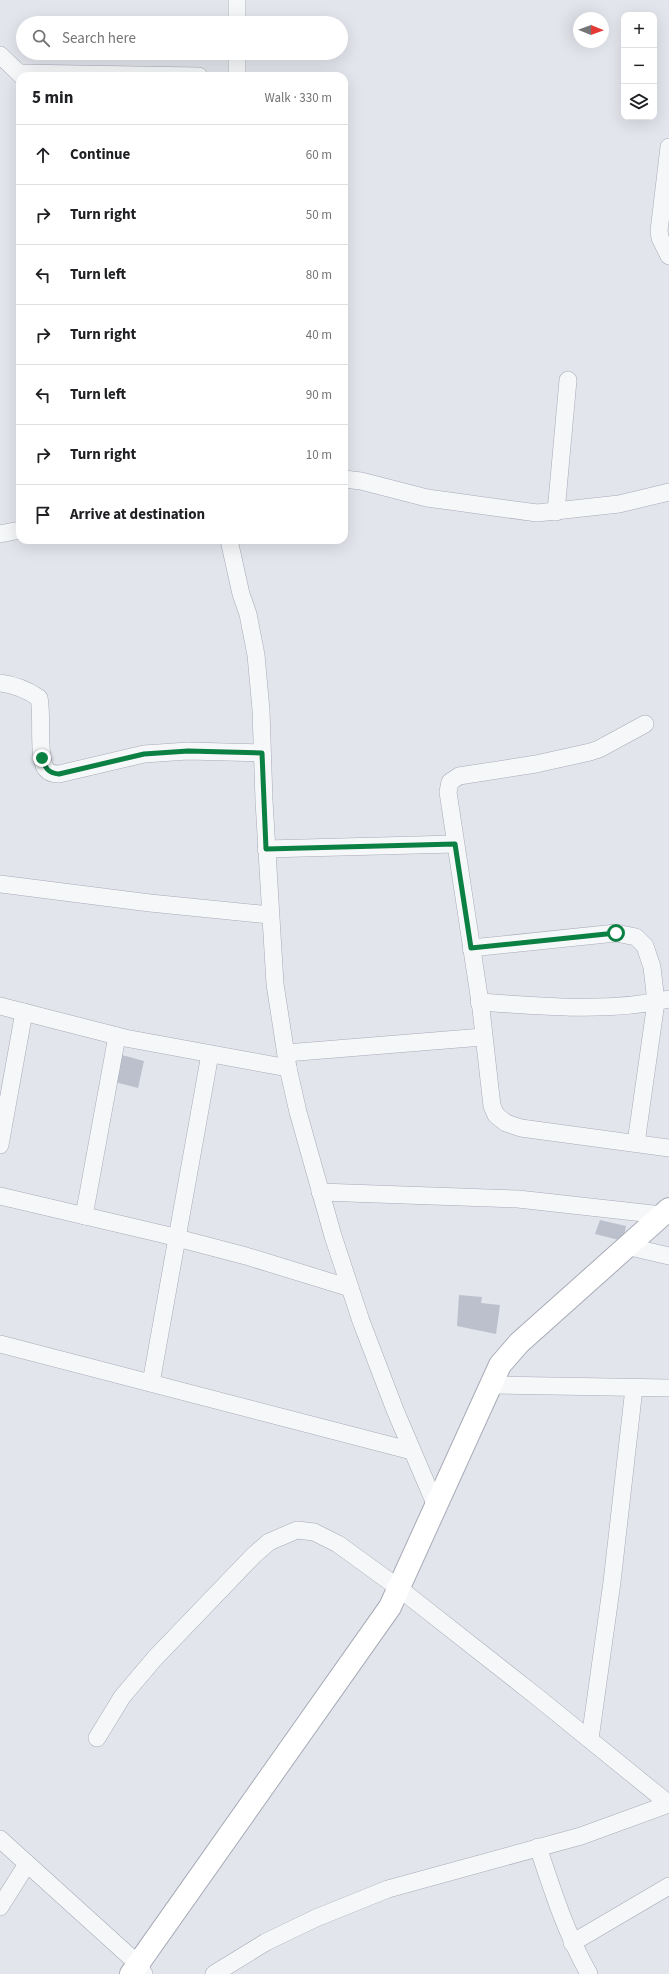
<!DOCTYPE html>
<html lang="en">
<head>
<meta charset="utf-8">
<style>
  :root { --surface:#fff; --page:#f2f2f2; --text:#202124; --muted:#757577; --line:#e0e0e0 }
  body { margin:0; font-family:"Source Sans 3",sans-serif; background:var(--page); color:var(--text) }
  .controls { position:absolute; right:12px; top:12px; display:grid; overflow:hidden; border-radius:8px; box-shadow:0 4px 16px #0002 }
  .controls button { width:36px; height:36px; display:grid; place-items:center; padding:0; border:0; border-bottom:1px solid var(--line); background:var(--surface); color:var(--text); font:20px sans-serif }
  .compass { position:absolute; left:573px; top:12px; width:36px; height:36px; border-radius:50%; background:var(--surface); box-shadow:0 4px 16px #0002; rotate:91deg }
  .stop { position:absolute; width:12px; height:12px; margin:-9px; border:3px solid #0b8043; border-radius:50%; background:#fff }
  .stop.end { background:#0b8043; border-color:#fff; box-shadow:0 1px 4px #0008 }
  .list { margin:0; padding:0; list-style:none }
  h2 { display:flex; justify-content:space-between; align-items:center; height:52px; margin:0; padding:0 16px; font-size:17px }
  h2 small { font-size:13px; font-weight:400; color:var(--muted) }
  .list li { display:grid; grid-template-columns:26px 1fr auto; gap:12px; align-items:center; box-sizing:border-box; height:60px; padding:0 16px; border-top:1px solid var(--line) }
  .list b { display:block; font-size:15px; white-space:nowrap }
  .list em { font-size:13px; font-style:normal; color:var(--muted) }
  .icon { flex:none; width:22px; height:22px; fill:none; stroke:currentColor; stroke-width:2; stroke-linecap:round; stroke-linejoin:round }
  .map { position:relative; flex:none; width:669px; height:1974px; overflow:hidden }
  .search { position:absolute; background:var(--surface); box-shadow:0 4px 16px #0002; left:16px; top:16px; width:332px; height:44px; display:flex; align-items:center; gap:10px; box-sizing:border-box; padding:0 14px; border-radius:22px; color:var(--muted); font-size:15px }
  .panel { position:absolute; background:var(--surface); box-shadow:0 4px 16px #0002; left:16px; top:72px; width:332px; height:472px; border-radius:12px }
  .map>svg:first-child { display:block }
  .building { fill:#bcc0cc }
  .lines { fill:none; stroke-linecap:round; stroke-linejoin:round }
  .street-casing { stroke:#a7abb7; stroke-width:18 }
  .secondary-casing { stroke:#a7abb7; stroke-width:24 }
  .street { stroke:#f6f7f9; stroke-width:17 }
  .secondary { stroke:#fff; stroke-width:22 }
  .route { stroke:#0b8043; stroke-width:5 }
</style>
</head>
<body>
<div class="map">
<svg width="669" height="1974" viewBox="0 0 669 1974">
  <rect width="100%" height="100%" fill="#e3e5ec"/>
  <g class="building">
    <path d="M 118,1054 L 144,1061 L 138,1088 L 115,1082 Z"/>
    <path d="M 600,1220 L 626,1226 L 623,1241 L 595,1234 Z"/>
    <path d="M 459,1295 L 482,1297 L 481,1303 L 500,1305 L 496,1334 L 457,1326 Z"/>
  </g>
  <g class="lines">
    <defs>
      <g id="street">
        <path d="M 237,23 L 237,0"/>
        <path d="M 0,55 L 22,76"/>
        <path d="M 19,73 L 199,76"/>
        <path d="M 237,76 L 237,53"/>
        <path d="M 669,147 L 659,231 L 660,238 L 669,256"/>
        <path d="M 344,479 L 361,481 L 427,498 L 537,513 L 619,504 L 669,492"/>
        <path d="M 556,512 L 568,380"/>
        <path d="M 0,534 L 20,530"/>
        <path d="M 229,540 L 241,594 L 248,614 L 256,655 L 261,710 L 264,801 L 275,984 L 288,1068 L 298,1112 L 333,1236 L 361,1321 L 395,1410 L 436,1506"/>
        <path d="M 0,683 C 15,685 26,689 39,698 C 43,715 37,757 46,769 C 49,773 54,774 59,774 L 144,754 L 188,751 L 262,753"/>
        <path d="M 645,724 L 599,749 L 590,752 L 536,764 L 459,776 L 450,782 L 448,792 L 481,1009 L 492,1106 L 496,1115 L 506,1123 L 521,1128 L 669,1148"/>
        <path d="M 266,849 L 455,844"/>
        <path d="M 0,884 L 150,903 L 270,915"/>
        <path d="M 471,948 L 616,933 L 636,937 L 645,946 L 652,967 L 656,1002 L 636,1143"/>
        <path d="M 479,1002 C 541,1006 608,1013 669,999"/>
        <path d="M 0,1006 L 125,1038 L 288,1068"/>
        <path d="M 286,1053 L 483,1037"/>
        <path d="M 0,1145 L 24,1012"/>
        <path d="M 320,1192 L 518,1199 L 662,1215"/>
        <path d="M 0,1196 L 162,1234 L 246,1256 L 350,1288"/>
        <path d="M 84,1216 L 117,1036"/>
        <path d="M 626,1246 L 669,1256"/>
        <path d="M 0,1344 L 412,1451"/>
        <path d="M 151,1383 L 210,1054"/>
        <path d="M 491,1385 L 669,1388"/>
        <path d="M 97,1738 L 122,1697 L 155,1658 L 254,1555 L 269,1542 L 297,1530 L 314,1532 L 338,1544 L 400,1589 L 536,1696 L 669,1804"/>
        <path d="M 590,1739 L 612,1582 L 634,1388"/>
        <path d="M 0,1839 L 138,1964 L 144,1974"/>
        <path d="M 538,1847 C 553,1892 566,1933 589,1974"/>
        <path d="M 0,1907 L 27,1864"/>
        <path d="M 572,1943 L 669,1886"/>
        <path d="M 214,1974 L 266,1942 L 316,1918 L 388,1889 L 581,1836 L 669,1804"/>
      </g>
      <path id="secondary" d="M 131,1974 L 390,1607 L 500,1365 L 519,1343 L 669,1209"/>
    </defs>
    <use href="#street" class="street-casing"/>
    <use href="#secondary" class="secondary-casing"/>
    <use href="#street" class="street"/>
    <use href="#secondary" class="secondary"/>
  </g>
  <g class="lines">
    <path class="route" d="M 42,758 C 45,768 48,773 59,774 L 144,754 L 188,751 L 262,753 L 266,849 L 455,844 L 471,948 L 616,933"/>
  </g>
</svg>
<div class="controls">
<button>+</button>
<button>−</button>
<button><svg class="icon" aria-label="layers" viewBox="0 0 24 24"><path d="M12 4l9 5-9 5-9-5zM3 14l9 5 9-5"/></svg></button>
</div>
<svg class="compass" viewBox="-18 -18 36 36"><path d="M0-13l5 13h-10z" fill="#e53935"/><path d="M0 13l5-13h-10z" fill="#757577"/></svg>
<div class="stop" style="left:616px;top:933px"></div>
<div class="stop end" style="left:42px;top:758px"></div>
<div class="search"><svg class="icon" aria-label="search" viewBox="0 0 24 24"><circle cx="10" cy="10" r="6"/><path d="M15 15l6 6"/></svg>Search here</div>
<section class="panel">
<h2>5 min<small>Walk · 330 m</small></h2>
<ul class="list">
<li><svg class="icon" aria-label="ahead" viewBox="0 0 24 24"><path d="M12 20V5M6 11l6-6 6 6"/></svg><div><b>Continue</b></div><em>60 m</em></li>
<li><svg class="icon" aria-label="right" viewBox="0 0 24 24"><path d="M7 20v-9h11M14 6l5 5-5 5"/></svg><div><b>Turn right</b></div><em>50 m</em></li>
<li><svg class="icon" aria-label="left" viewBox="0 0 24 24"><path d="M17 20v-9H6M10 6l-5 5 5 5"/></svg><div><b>Turn left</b></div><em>80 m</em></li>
<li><svg class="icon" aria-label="right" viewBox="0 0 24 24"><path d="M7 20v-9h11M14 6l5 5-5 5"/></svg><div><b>Turn right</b></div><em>40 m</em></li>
<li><svg class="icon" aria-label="left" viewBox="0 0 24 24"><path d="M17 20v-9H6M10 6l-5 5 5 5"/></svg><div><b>Turn left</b></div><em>90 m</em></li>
<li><svg class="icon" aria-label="right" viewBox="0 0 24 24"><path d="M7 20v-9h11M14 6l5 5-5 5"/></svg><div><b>Turn right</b></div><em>10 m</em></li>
<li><svg class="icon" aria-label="arrive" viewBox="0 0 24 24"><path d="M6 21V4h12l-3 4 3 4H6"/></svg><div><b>Arrive at destination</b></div></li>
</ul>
</section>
</div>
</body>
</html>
